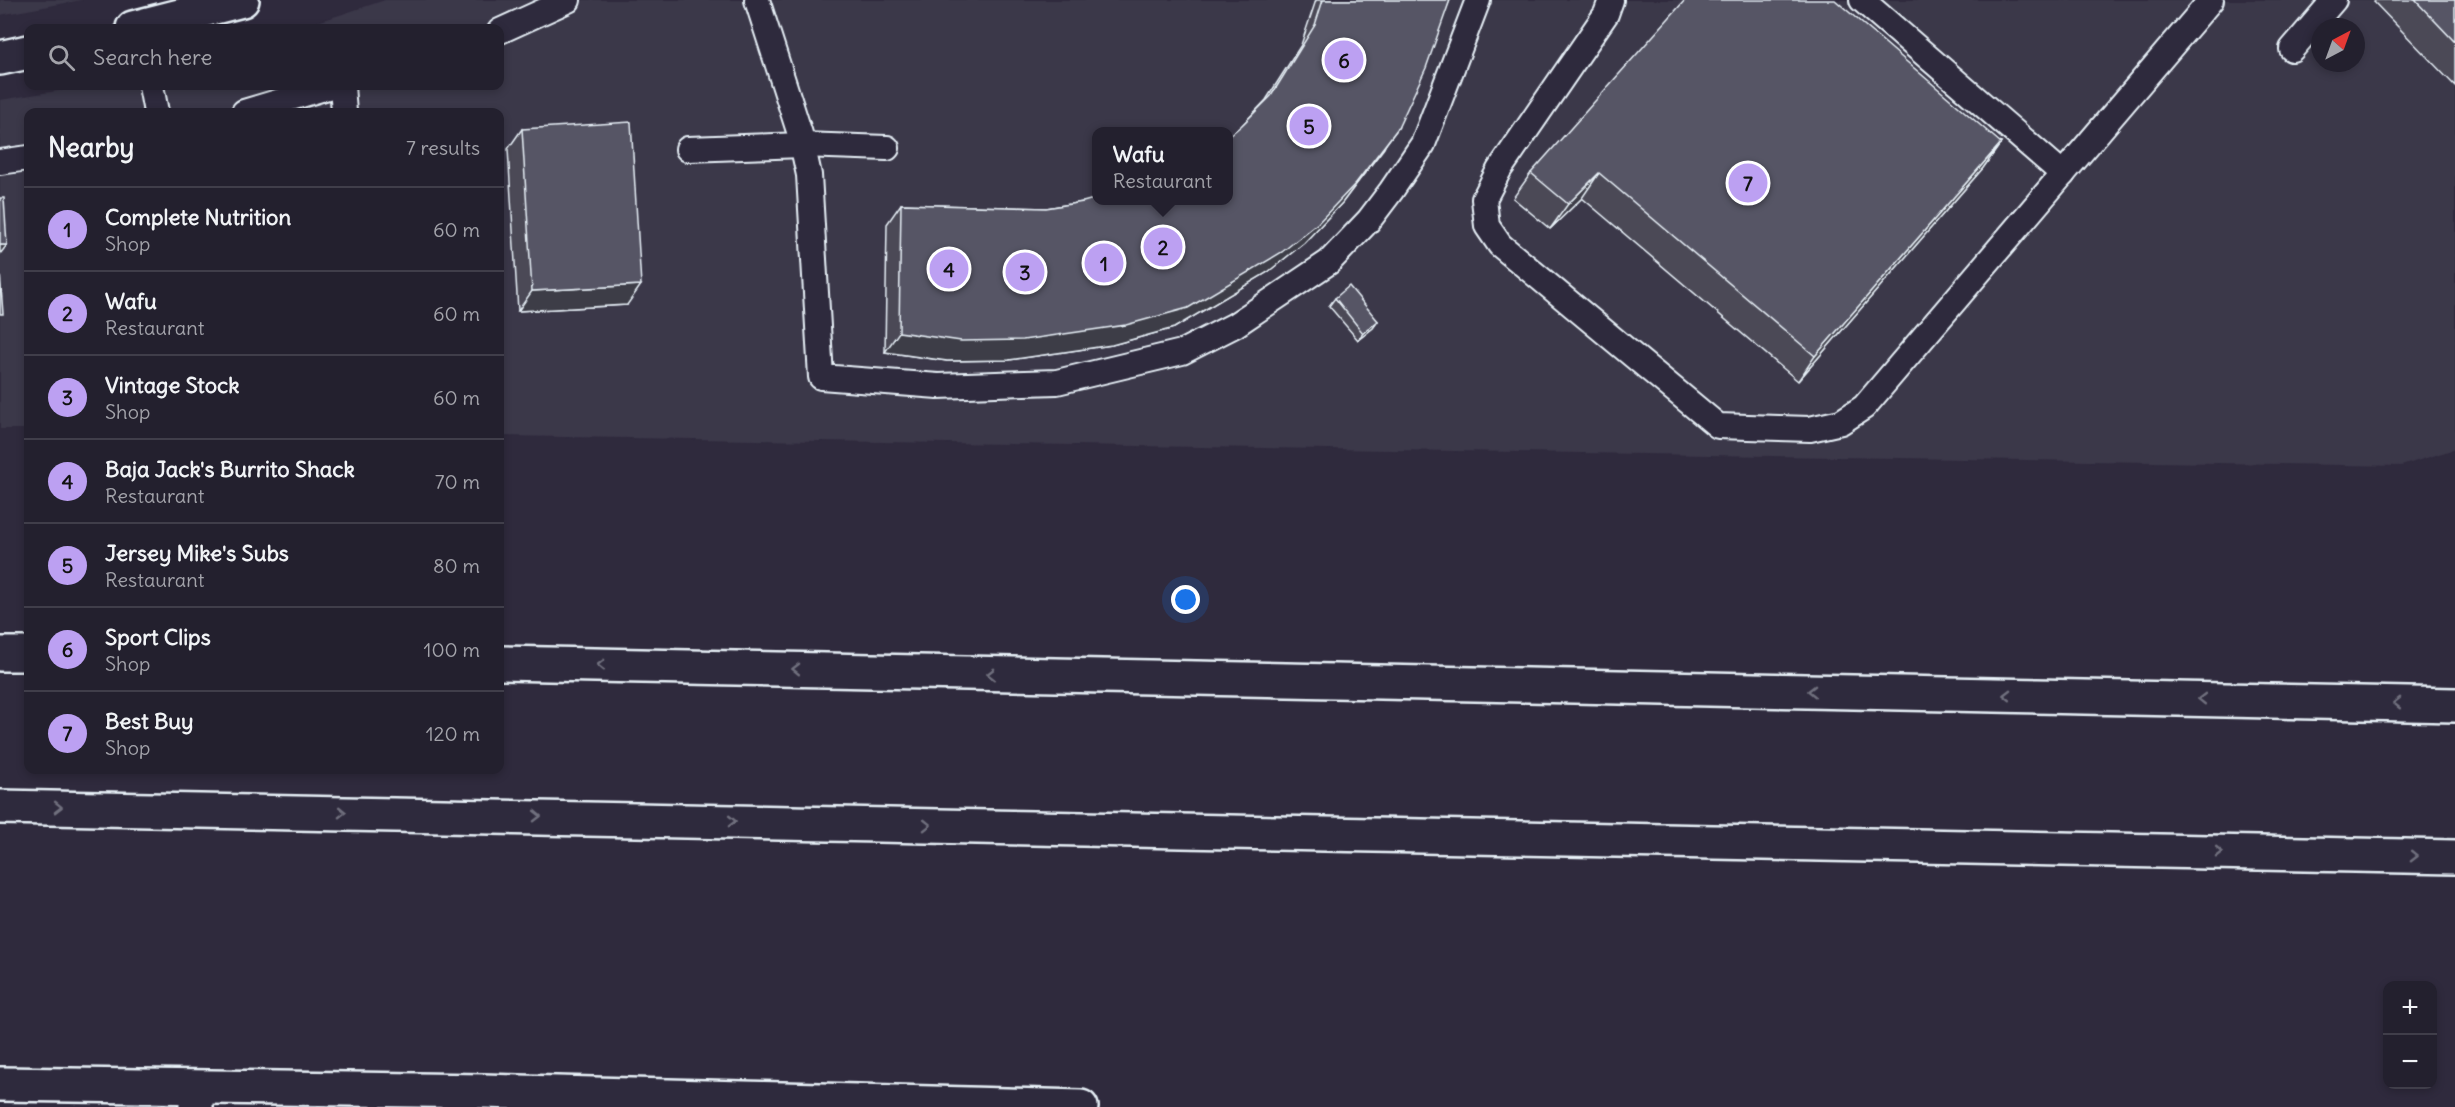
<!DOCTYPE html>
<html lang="en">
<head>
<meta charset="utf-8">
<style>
  :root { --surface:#23202e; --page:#2f2d3a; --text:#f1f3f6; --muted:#a3a3aa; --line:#403e4a; --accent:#bca0f2 }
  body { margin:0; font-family:Delius,sans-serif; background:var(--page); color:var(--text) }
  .controls { position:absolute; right:18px; bottom:18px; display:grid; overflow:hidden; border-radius:12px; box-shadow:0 3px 9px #0003 }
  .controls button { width:54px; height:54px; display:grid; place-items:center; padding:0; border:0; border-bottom:2px solid var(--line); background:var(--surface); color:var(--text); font:30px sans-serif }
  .compass { position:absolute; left:2311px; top:18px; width:54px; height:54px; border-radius:50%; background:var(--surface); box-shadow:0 3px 9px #0003; rotate:41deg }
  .you { position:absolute; left:1186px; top:600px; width:21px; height:21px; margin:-15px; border:4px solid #fff; border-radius:50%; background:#1a73e8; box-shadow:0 0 0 9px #1a73e833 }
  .badge { display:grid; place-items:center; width:39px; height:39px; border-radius:50%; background:var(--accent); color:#111; font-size:20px; font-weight:700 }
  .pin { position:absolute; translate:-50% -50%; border:3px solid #fff; box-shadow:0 2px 6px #0006 }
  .popup { position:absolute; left:1092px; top:127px; width:141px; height:78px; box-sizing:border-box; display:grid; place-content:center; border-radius:12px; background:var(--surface); filter:drop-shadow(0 2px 4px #0005); font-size:20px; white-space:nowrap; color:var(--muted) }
  .popup b { font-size:22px; color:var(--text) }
  .popup::after { content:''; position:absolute; left:50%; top:100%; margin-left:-12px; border:12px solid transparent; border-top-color:var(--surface) }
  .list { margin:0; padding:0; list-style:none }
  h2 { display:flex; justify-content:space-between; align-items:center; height:78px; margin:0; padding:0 24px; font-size:26px }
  h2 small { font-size:20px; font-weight:400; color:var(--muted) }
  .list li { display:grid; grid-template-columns:39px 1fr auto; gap:18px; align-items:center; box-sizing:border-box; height:84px; padding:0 24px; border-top:2px solid var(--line) }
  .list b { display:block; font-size:22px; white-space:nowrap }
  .list p { margin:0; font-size:20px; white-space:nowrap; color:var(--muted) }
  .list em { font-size:20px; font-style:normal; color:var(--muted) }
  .icon { flex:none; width:33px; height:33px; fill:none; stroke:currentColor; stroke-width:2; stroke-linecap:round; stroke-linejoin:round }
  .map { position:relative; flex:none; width:2455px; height:1107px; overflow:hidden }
  .search { position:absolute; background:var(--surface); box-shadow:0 3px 9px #0003; left:24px; top:24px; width:480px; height:66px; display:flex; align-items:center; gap:15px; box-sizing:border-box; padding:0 21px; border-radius:12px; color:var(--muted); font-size:22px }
  .panel { position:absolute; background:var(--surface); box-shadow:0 3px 9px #0003; left:24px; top:108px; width:480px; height:666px; border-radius:12px }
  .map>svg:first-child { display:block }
  .built { fill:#3b3749; fill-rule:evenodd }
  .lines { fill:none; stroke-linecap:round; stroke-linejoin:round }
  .lane-casing { stroke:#e8f1f8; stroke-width:28 }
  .street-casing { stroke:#e8f1f8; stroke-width:38 }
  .secondary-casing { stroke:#e8f1f8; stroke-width:38 }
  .highway-casing { stroke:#e8f1f8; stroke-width:38 }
  .lane { stroke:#2f2a3d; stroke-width:24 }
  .street { stroke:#2f2a3d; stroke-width:33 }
  .secondary { stroke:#2f2a3d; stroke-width:33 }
  .highway { stroke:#2f2a3d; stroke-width:33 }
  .wall { fill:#4b4957; stroke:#e8f1f8; stroke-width:1.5 }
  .shaded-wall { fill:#3d3c47; stroke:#e8f1f8; stroke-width:1.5 }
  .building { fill:#575565; stroke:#e8f1f8; stroke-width:1.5 }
  .oneway { stroke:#70707e }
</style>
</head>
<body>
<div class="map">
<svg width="2455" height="1107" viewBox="0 0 2455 1107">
  <rect width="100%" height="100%" fill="#2f2a3d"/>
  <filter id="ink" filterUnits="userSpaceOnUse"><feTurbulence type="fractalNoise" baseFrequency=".0167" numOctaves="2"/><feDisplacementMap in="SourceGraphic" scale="12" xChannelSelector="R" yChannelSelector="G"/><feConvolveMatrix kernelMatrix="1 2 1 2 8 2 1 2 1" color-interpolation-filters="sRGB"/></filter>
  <g filter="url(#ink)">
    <g class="built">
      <path d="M 0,0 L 82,0 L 0,15 Z"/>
      <path d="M 385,0 L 2455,0 L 2455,449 L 2401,466 L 500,436 L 500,112 L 28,112 L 28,429 L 0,429 L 0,100 L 88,86 L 500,86 L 500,28 L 300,28 ZM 2320,27 L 2356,27 L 2356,63 L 2320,63 ZM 1097,132 L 1229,132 L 1229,200 L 1097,200 Z"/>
    </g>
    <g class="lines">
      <defs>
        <g id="lane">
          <path d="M 757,0 L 800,134 L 809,175 L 821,377 L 938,386 L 1057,382 L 1182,352 L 1235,325 L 1329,262 L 1369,220 L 1391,191 L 1423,144 L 1478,0"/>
          <path d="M 1611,0 L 1606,14 L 1499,170 L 1484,199 L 1487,226 L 1500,245 L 1718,426 L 1810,429 L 1841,422 L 1864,407 L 2211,0"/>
          <path d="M 1862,0 L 2063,174"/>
          <path d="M 500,31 L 568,0"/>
          <path d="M 2292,49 L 2334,0"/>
          <path d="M 151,86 L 156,112"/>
          <path d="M 342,86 L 344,112"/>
          <path d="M 244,112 L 331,86"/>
          <path d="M 688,149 L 802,145 L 887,148"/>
          <path d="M 0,162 L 28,158"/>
        </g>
        <path id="street" d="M 196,1107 L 196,1089"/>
        <g id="secondary">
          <path d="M 133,28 L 242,0"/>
          <path d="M 0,58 L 28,52"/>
          <path d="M 0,1084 L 484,1091 L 1081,1107"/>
        </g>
        <g id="highway">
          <path d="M 0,654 L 28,654"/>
          <path d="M 500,663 L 2455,705"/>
          <path d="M 0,807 L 2455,857"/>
        </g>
      </defs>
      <use href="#lane" class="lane-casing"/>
      <use href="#street" class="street-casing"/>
      <use href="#secondary" class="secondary-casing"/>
      <use href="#highway" class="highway-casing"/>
      <use href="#lane" class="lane"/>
      <use href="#street" class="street"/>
      <use href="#secondary" class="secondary"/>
      <use href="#highway" class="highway"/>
    </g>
    <g class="wall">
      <path d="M 1316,0 L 1450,0 L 1384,148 L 1342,203 L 1304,243 L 1268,272 L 1174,328 L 1112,345 L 1009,360 L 947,361 L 885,352 L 887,224 L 901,204 L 1046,208 L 1083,202 L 1229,201 L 1242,125 L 1266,100 L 1301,45 Z"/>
      <path d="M 2376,0 L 2455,0 L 2455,86 L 2374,2 Z"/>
      <path d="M 522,129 L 627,305 L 518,311 L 508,149 Z"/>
      <path d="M 2001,143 L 1983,168 L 1798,381 L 1582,198 L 1550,229 L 1513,198 L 1531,173 Z"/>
      <path d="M 1335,298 L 1378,321 L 1373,328 L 1358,340 L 1329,306 Z"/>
    </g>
    <g class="shaded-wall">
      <path d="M 1398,128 L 1342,203 L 1304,243 L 1268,272 L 1174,328 L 1112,345 L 1009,360 L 947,361 L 885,352 L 899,332 Z"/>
      <path d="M 2001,143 L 1983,168 L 1798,381 L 1815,356 Z"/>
      <path d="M 1599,173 L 1582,198 L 1550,229 L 1568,204 Z"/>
      <path d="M 0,245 L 7,245 L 0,254 Z"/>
      <path d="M 641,285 L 627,305 L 518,311 L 532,291 Z"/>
      <path d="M 1378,321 L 1373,328 L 1358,340 L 1363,333 Z"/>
    </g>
    <g class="building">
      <path d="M 1323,0 L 1450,0 L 1426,68 L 1398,128 L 1356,183 L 1318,223 L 1282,252 L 1188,308 L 1126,325 L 1023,340 L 961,341 L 899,332 L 901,204 L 1046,208 L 1083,202 L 1097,198 L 1097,201 L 1229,201 L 1229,136 L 1242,125 L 1271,96 L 1315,25 Z"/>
      <path d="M 1685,0 L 1835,0 L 2001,143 L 1815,356 L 1599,173 L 1568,204 L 1531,173 Z"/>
      <path d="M 2415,0 L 2455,0 L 2455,42 Z"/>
      <path d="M 631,122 L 641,285 L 532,291 L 522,129 Z"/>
      <path d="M 0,198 L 4,198 L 7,245 L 0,245 Z"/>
      <path d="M 0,272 L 3,314 L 0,314 Z"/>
      <path d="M 1349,286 L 1378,321 L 1363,333 L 1335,298 Z"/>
    </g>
    <defs><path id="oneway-chevron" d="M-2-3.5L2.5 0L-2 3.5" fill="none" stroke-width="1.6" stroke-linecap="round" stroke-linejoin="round" transform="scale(1.5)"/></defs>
    <g class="oneway">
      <use href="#oneway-chevron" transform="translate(601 665) rotate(-179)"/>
      <use href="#oneway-chevron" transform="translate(796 669) rotate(-179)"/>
      <use href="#oneway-chevron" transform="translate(991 674) rotate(-179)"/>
      <use href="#oneway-chevron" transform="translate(1812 691) rotate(-179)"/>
      <use href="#oneway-chevron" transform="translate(2007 695) rotate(-179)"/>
      <use href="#oneway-chevron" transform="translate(2202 699) rotate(-179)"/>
      <use href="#oneway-chevron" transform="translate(2397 703) rotate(-179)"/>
      <use href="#oneway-chevron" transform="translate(58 807) rotate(1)"/>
      <use href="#oneway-chevron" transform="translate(342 812) rotate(1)"/>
      <use href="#oneway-chevron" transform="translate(537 816) rotate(1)"/>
      <use href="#oneway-chevron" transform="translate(732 821) rotate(1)"/>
      <use href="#oneway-chevron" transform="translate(927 825) rotate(1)"/>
      <use href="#oneway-chevron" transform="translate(2219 852) rotate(1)"/>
      <use href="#oneway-chevron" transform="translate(2414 856) rotate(1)"/>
    </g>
  </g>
</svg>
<div class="controls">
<button>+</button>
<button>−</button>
</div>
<svg class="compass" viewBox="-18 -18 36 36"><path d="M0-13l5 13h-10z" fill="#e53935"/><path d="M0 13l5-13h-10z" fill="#a3a3aa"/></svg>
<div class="you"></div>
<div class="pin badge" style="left:1104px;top:263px">1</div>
<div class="pin badge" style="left:1163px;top:247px">2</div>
<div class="popup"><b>Wafu</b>Restaurant</div>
<div class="pin badge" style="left:1025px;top:272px">3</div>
<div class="pin badge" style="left:949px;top:269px">4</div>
<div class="pin badge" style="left:1309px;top:126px">5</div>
<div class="pin badge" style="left:1344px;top:60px">6</div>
<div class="pin badge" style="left:1748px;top:183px">7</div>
<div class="search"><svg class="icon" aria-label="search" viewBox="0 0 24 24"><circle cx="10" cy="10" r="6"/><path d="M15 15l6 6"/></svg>Search here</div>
<section class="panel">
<h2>Nearby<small>7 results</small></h2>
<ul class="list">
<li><span class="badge">1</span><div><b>Complete Nutrition</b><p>Shop</p></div><em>60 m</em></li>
<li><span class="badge">2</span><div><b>Wafu</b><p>Restaurant</p></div><em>60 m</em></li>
<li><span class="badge">3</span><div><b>Vintage Stock</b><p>Shop</p></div><em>60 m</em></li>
<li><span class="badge">4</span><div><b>Baja Jack's Burrito Shack</b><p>Restaurant</p></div><em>70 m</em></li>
<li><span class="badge">5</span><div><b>Jersey Mike's Subs</b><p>Restaurant</p></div><em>80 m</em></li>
<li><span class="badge">6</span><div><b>Sport Clips</b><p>Shop</p></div><em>100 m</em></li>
<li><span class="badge">7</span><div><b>Best Buy</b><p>Shop</p></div><em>120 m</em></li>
</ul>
</section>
</div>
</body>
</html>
